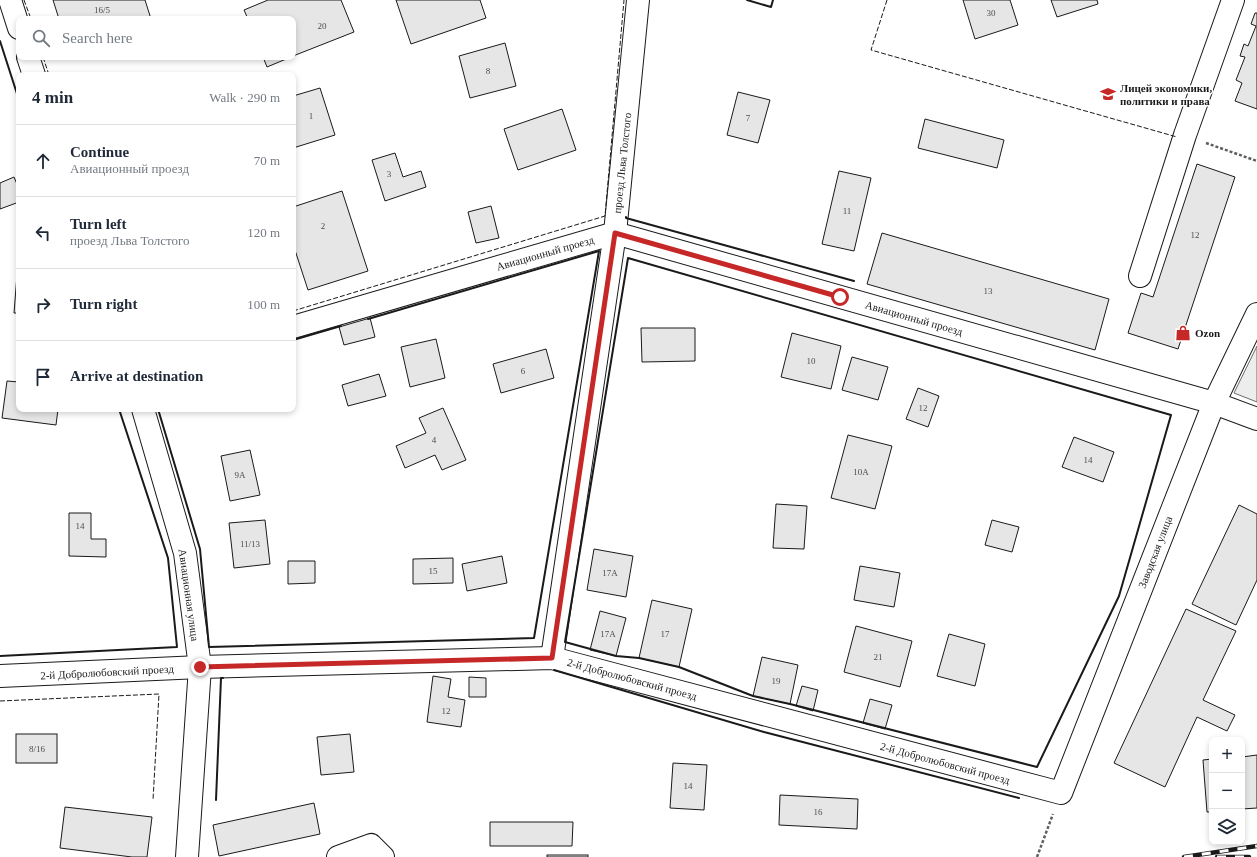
<!DOCTYPE html>
<html lang="en">
<head>
<meta charset="utf-8">
<style>
  :root { --surface:#fff; --page:#f2f2f3; --text:#1f2937; --muted:#747a83; --line:#e0e1e3 }
  body { margin:0; font-family:"Times New Roman",serif; background:var(--page); color:var(--text) }
  .controls { position:absolute; right:12px; bottom:12px; display:grid; overflow:hidden; border-radius:8px; box-shadow:0 2px 6px #0003 }
  .controls button { width:36px; height:36px; display:grid; place-items:center; padding:0; border:0; border-bottom:1px solid var(--line); background:var(--surface); color:var(--text); font:20px sans-serif }
  .stop { position:absolute; width:12px; height:12px; margin:-9px; border:3px solid #c62828; border-radius:50%; background:#fff }
  .stop.end { background:#c62828; border-color:#fff; box-shadow:0 1px 4px #0008 }
  .list { margin:0; padding:0; list-style:none }
  h2 { display:flex; justify-content:space-between; align-items:center; height:52px; margin:0; padding:0 16px; font-size:17px }
  h2 small { font-size:13px; font-weight:400; color:var(--muted) }
  .list li { display:grid; grid-template-columns:26px 1fr auto; gap:12px; align-items:center; box-sizing:border-box; height:72px; padding:0 16px; border-top:1px solid var(--line) }
  .list b { display:block; font-size:15px; white-space:nowrap }
  .list p { margin:0; font-size:13px; white-space:nowrap; color:var(--muted) }
  .list em { font-size:13px; font-style:normal; color:var(--muted) }
  .icon { flex:none; width:22px; height:22px; fill:none; stroke:currentColor; stroke-width:2; stroke-linecap:round; stroke-linejoin:round }
  .map { position:relative; flex:none; width:1257px; height:857px; overflow:hidden }
  .search { position:absolute; background:var(--surface); box-shadow:0 2px 6px #0003; left:16px; top:16px; width:280px; height:44px; display:flex; align-items:center; gap:10px; box-sizing:border-box; padding:0 14px; border-radius:8px; color:var(--muted); font-size:15px }
  .panel { position:absolute; background:var(--surface); box-shadow:0 2px 6px #0003; left:16px; top:72px; width:280px; height:340px; border-radius:8px }
  .map>svg:first-child { display:block }
  .built { fill:#ededed; stroke:#6a6a6a }
  .building { fill:#e6e6e6; stroke:#1a1a1a }
  .lines { fill:none; stroke-linecap:round; stroke-linejoin:round }
  .minor-casing { stroke:#1a1a1a; stroke-width:24 }
  .path { stroke:#5f5f5f; stroke-width:2.5; stroke-dasharray:3 2; stroke-linecap:butt }
  .minor { stroke:#fff; stroke-width:22 }
  .rail-casing { stroke:#1a1a1a; stroke-width:4.5 }
  .rail { stroke:#fff; stroke-width:3; stroke-dasharray:9; stroke-linecap:butt }
  .fence { stroke:#1a1a1a; stroke-width:1; stroke-dasharray:5 2; stroke-linecap:butt }
  .wall { stroke:#1a1a1a; stroke-width:2 }
  .route { stroke:#c62828; stroke-width:5 }
  .labels { text-anchor:middle; stroke-width:3; stroke-linejoin:round; paint-order:stroke }
  .number-label { font-size:9px; fill:#4d4d4d }
  .poi-label { font-size:11px; font-weight:bold; fill:#1a1a1a; stroke:#fff; text-anchor:start }
  .street-label { font-size:11px; fill:#1a1a1a; stroke:#fff }
</style>
</head>
<body>
<div class="map">
<svg width="1257" height="857" viewBox="0 0 1257 857">
  <rect width="100%" height="100%" fill="#fff"/>
  <path class="built" d="M 1257,346 L 1257,402 L 1234,393 Z"/>
  <g class="building">
    <path d="M 53,0 L 145,0 L 151,19 L 59,19 Z"/>
    <path d="M 268,0 L 341,0 L 354,32 L 293,56 L 293,19 L 248,19 L 244,10 Z"/>
    <path d="M 396,0 L 480,0 L 486,18 L 411,44 Z"/>
    <path d="M 963,0 L 1010,0 L 1018,25 L 975,39 Z"/>
    <path d="M 1051,0 L 1097,0 L 1098,4 L 1057,17 Z"/>
    <path d="M 1255,13 L 1257,13 L 1257,109 L 1235,101 L 1242,83 L 1236,80 L 1245,57 L 1240,56 L 1244,44 L 1248,46 L 1256,26 L 1251,24 Z"/>
    <path d="M 505,43 L 516,86 L 470,98 L 459,56 Z"/>
    <path d="M 263,57 L 291,57 L 267,67 Z"/>
    <path d="M 320,88 L 335,135 L 293,148 L 293,96 Z"/>
    <path d="M 738,92 L 770,100 L 758,143 L 727,135 Z"/>
    <path d="M 562,109 L 576,150 L 518,170 L 504,129 Z"/>
    <path d="M 925,119 L 1004,140 L 997,168 L 918,148 Z"/>
    <path d="M 395,153 L 403,177 L 421,171 L 426,187 L 385,201 L 372,160 Z"/>
    <path d="M 1197,164 L 1235,177 L 1178,349 L 1128,333 L 1141,293 L 1153,297 Z"/>
    <path d="M 839,171 L 871,178 L 854,251 L 822,244 Z"/>
    <path d="M 14,177 L 19,189 L 19,202 L 0,209 L 0,183 Z"/>
    <path d="M 342,191 L 368,271 L 308,290 L 293,244 L 293,207 Z"/>
    <path d="M 491,206 L 499,238 L 476,243 L 468,212 Z"/>
    <path d="M 882,233 L 1109,299 L 1095,350 L 867,284 Z"/>
    <path d="M 18,262 L 19,262 L 19,313 L 14,313 Z"/>
    <path d="M 370,318 L 375,337 L 344,345 L 339,327 Z"/>
    <path d="M 641,328 L 695,328 L 695,361 L 642,362 Z"/>
    <path d="M 792,333 L 841,346 L 831,389 L 781,377 Z"/>
    <path d="M 436,339 L 445,378 L 410,387 L 401,347 Z"/>
    <path d="M 546,349 L 554,378 L 501,393 L 493,364 Z"/>
    <path d="M 852,357 L 888,367 L 878,400 L 842,390 Z"/>
    <path d="M 379,374 L 386,396 L 348,406 L 342,385 Z"/>
    <path d="M 7,381 L 19,382 L 19,409 L 58,409 L 56,425 L 2,418 Z"/>
    <path d="M 918,388 L 939,396 L 928,427 L 906,419 Z"/>
    <path d="M 443,408 L 466,460 L 442,470 L 435,455 L 405,468 L 396,446 L 426,433 L 419,418 Z"/>
    <path d="M 848,435 L 892,446 L 875,509 L 831,498 Z"/>
    <path d="M 1074,437 L 1114,452 L 1103,482 L 1062,467 Z"/>
    <path d="M 250,450 L 260,495 L 230,501 L 221,456 Z"/>
    <path d="M 776,504 L 807,506 L 804,549 L 773,548 Z"/>
    <path d="M 1239,505 L 1257,514 L 1257,580 L 1236,625 L 1192,604 Z"/>
    <path d="M 69,513 L 91,513 L 91,539 L 106,539 L 106,557 L 69,556 Z"/>
    <path d="M 265,520 L 270,564 L 234,568 L 229,523 Z"/>
    <path d="M 992,520 L 1019,527 L 1012,552 L 985,545 Z"/>
    <path d="M 594,549 L 633,556 L 626,597 L 587,590 Z"/>
    <path d="M 502,556 L 507,583 L 467,591 L 462,564 Z"/>
    <path d="M 453,558 L 453,583 L 413,584 L 413,559 Z"/>
    <path d="M 288,561 L 315,561 L 315,583 L 288,584 Z"/>
    <path d="M 860,566 L 900,573 L 894,607 L 854,600 Z"/>
    <path d="M 652,600 L 692,609 L 679,667 L 639,658 Z"/>
    <path d="M 1186,609 L 1236,631 L 1203,700 L 1235,715 L 1227,731 L 1197,717 L 1165,787 L 1114,763 Z"/>
    <path d="M 600,611 L 626,618 L 616,656 L 590,650 Z"/>
    <path d="M 856,626 L 912,641 L 900,687 L 844,672 Z"/>
    <path d="M 949,634 L 985,644 L 975,686 L 937,676 Z"/>
    <path d="M 762,657 L 798,665 L 790,704 L 753,696 Z"/>
    <path d="M 433,676 L 451,679 L 448,697 L 465,700 L 461,727 L 427,722 Z"/>
    <path d="M 469,677 L 486,678 L 486,697 L 469,697 Z"/>
    <path d="M 802,686 L 818,690 L 813,711 L 796,706 Z"/>
    <path d="M 870,699 L 892,705 L 885,729 L 863,723 Z"/>
    <rect x="16" y="734" width="41" height="29"/>
    <path d="M 350,734 L 354,772 L 321,775 L 317,737 Z"/>
    <path d="M 1257,755 L 1257,808 L 1242,809 L 1242,757 Z"/>
    <path d="M 1212,759 L 1212,812 L 1207,812 L 1203,760 Z"/>
    <path d="M 673,763 L 707,765 L 704,810 L 670,808 Z"/>
    <path d="M 780,795 L 858,799 L 857,829 L 779,825 Z"/>
    <path d="M 314,803 L 320,834 L 219,856 L 213,825 Z"/>
    <path d="M 65,807 L 152,817 L 147,857 L 132,857 L 60,848 Z"/>
    <path d="M 490,822 L 573,822 L 572,846 L 490,846 Z"/>
    <rect x="547" y="855" width="41" height="2"/>
  </g>
  <g class="lines">
    <defs>
      <g id="minor">
        <path d="M 10,0 L 19,28"/>
        <path d="M 28,57 L 34,75"/>
        <path d="M 1140,276 L 1185,135 L 1233,0"/>
        <path d="M 293,327 L 615,233 L 1214,403 L 1257,419"/>
        <path d="M 143,409 L 185,553 L 200,667 L 187,857"/>
        <path d="M 552,658 L 615,233 L 638,0"/>
        <path d="M 0,676 L 200,667 L 552,658 L 1061,793 L 1214,403 L 1257,314"/>
        <path d="M 338,857 L 371,845 L 383,857"/>
      </g>
    </defs>
    <use href="#minor" class="minor-casing"/>
    <g class="path">
      <path d="M 1206,143 L 1257,161"/>
      <path d="M 1037,857 L 1053,814"/>
    </g>
    <use href="#minor" class="minor"/>
    <defs>
      <g id="rail">
        <path d="M 1184,857 L 1257,846"/>
        <path d="M 1217,857 L 1249,857"/>
      </g>
    </defs>
    <use href="#rail" class="rail-casing"/>
    <use href="#rail" class="rail"/>
    <g class="fence">
      <path d="M 24,0 L 31,19"/>
      <path d="M 887,0 L 871,50 L 1177,137"/>
      <path d="M 43,57 L 49,75"/>
      <path d="M 293,311 L 605,216 L 624,0"/>
      <path d="M 0,701 L 159,694 L 153,800"/>
    </g>
    <g class="wall">
      <path d="M 747,0 L 771,7 L 773,0"/>
      <path d="M 0,41 L 19,100"/>
      <path d="M 626,217 L 626,218 L 854,281"/>
      <path d="M 628,258 L 1171,415 L 1119,596 L 1037,767 L 790,704 L 753,696 L 679,667 L 639,658 L 616,656 L 565,642 Z"/>
      <path d="M 293,340 L 341,326"/>
      <path d="M 158,409 L 200,549 L 209,647 L 534,638 L 599,251 L 368,319"/>
      <path d="M 0,656 L 177,647 L 168,558 L 119,409"/>
      <path d="M 554,670 L 764,732 L 1019,798"/>
      <path d="M 216,800 L 221,678 L 223,678"/>
    </g>
  </g>
  <g class="lines">
    <path class="route" d="M 200,667 L 552,658 L 615,233 L 840,297"/>
  </g>
  <defs>
    <symbol id="school-bare" viewBox="-9 -9 18 18"><path d="M0-5L7-2L0 1L-7-2ZM-4 1L0 2.5L4 1V4Q0 6-4 4Z" fill="#c62828" stroke="#fff" stroke-width="2.5" paint-order="stroke"/></symbol>
    <symbol id="shop-bare" viewBox="-9 -9 18 18"><path d="M-5-2.5h2.3a2.7 3.5 0 0 1 5.4 0H5L5.5 6h-11ZM-1.5-2.5h3a1.5 2.3 0 0 0-3 0Z" fill="#c62828" stroke="#fff" stroke-width="2.5" paint-order="stroke"/></symbol>
  </defs>
  <g fill-rule="evenodd">
    <use href="#school-bare" x="1097" y="83" width="22" height="22"/>
    <use href="#shop-bare" x="1172" y="322" width="22" height="22"/>
  </g>
  <g class="labels">
    <g class="number-label">
      <text x="102" y="13">16/5</text>
      <text x="991" y="16">30</text>
      <text x="322" y="29">20</text>
      <text x="488" y="74">8</text>
      <text x="311" y="119">1</text>
      <text x="748" y="121">7</text>
      <text x="389" y="177">3</text>
      <text x="847" y="214">11</text>
      <text x="323" y="229">2</text>
      <text x="1195" y="238">12</text>
      <text x="988" y="294">13</text>
      <text x="811" y="364">10</text>
      <text x="523" y="374">6</text>
      <text x="923" y="411">12</text>
      <text x="434" y="443">4</text>
      <text x="1088" y="463">14</text>
      <text x="861" y="475">10А</text>
      <text x="240" y="478">9А</text>
      <text x="80" y="529">14</text>
      <text x="250" y="547">11/13</text>
      <text x="433" y="574">15</text>
      <text x="610" y="576">17А</text>
      <text x="608" y="637">17А</text>
      <text x="665" y="637">17</text>
      <text x="878" y="660">21</text>
      <text x="776" y="684">19</text>
      <text x="446" y="714">12</text>
      <text x="37" y="752">8/16</text>
      <text x="688" y="789">14</text>
      <text x="818" y="815">16</text>
    </g>
    <g class="poi-label">
      <text x="1120" y="92">Лицей экономики,<tspan x="1120" dy="13">политики и права</tspan></text>
      <text x="1195" y="337">Ozon</text>
    </g>
    <g class="street-label">
      <text transform="translate(622 163) rotate(-84)" y="4">проезд Льва Толстого</text>
      <text transform="translate(545 253) rotate(-16)" y="4">Авиационный проезд</text>
      <text transform="translate(914 318) rotate(16)" y="4">Авиационный проезд</text>
      <text transform="translate(1155 552) rotate(-69)" y="4">Заводская улица</text>
      <text transform="translate(189 595) rotate(82)" y="4">Авиационная улица</text>
      <text transform="translate(107 672) rotate(-3)" y="4">2-й Добролюбовский проезд</text>
      <text transform="translate(632 679) rotate(15)" y="4">2-й Добролюбовский проезд</text>
      <text transform="translate(945 763) rotate(15)" y="4">2-й Добролюбовский проезд</text>
    </g>
  </g>
</svg>
<div class="controls">
<button>+</button>
<button>−</button>
<button><svg class="icon" aria-label="layers" viewBox="0 0 24 24"><path d="M12 4l9 5-9 5-9-5zM3 14l9 5 9-5"/></svg></button>
</div>
<div class="stop" style="left:840px;top:297px"></div>
<div class="stop end" style="left:200px;top:667px"></div>
<div class="search"><svg class="icon" aria-label="search" viewBox="0 0 24 24"><circle cx="10" cy="10" r="6"/><path d="M15 15l6 6"/></svg>Search here</div>
<section class="panel">
<h2>4 min<small>Walk · 290 m</small></h2>
<ul class="list">
<li><svg class="icon" aria-label="ahead" viewBox="0 0 24 24"><path d="M12 20V5M6 11l6-6 6 6"/></svg><div><b>Continue</b><p>Авиационный проезд</p></div><em>70 m</em></li>
<li><svg class="icon" aria-label="left" viewBox="0 0 24 24"><path d="M17 20v-9H6M10 6l-5 5 5 5"/></svg><div><b>Turn left</b><p>проезд Льва Толстого</p></div><em>120 m</em></li>
<li><svg class="icon" aria-label="right" viewBox="0 0 24 24"><path d="M7 20v-9h11M14 6l5 5-5 5"/></svg><div><b>Turn right</b></div><em>100 m</em></li>
<li><svg class="icon" aria-label="arrive" viewBox="0 0 24 24"><path d="M6 21V4h12l-3 4 3 4H6"/></svg><div><b>Arrive at destination</b></div></li>
</ul>
</section>
</div>
</body>
</html>
